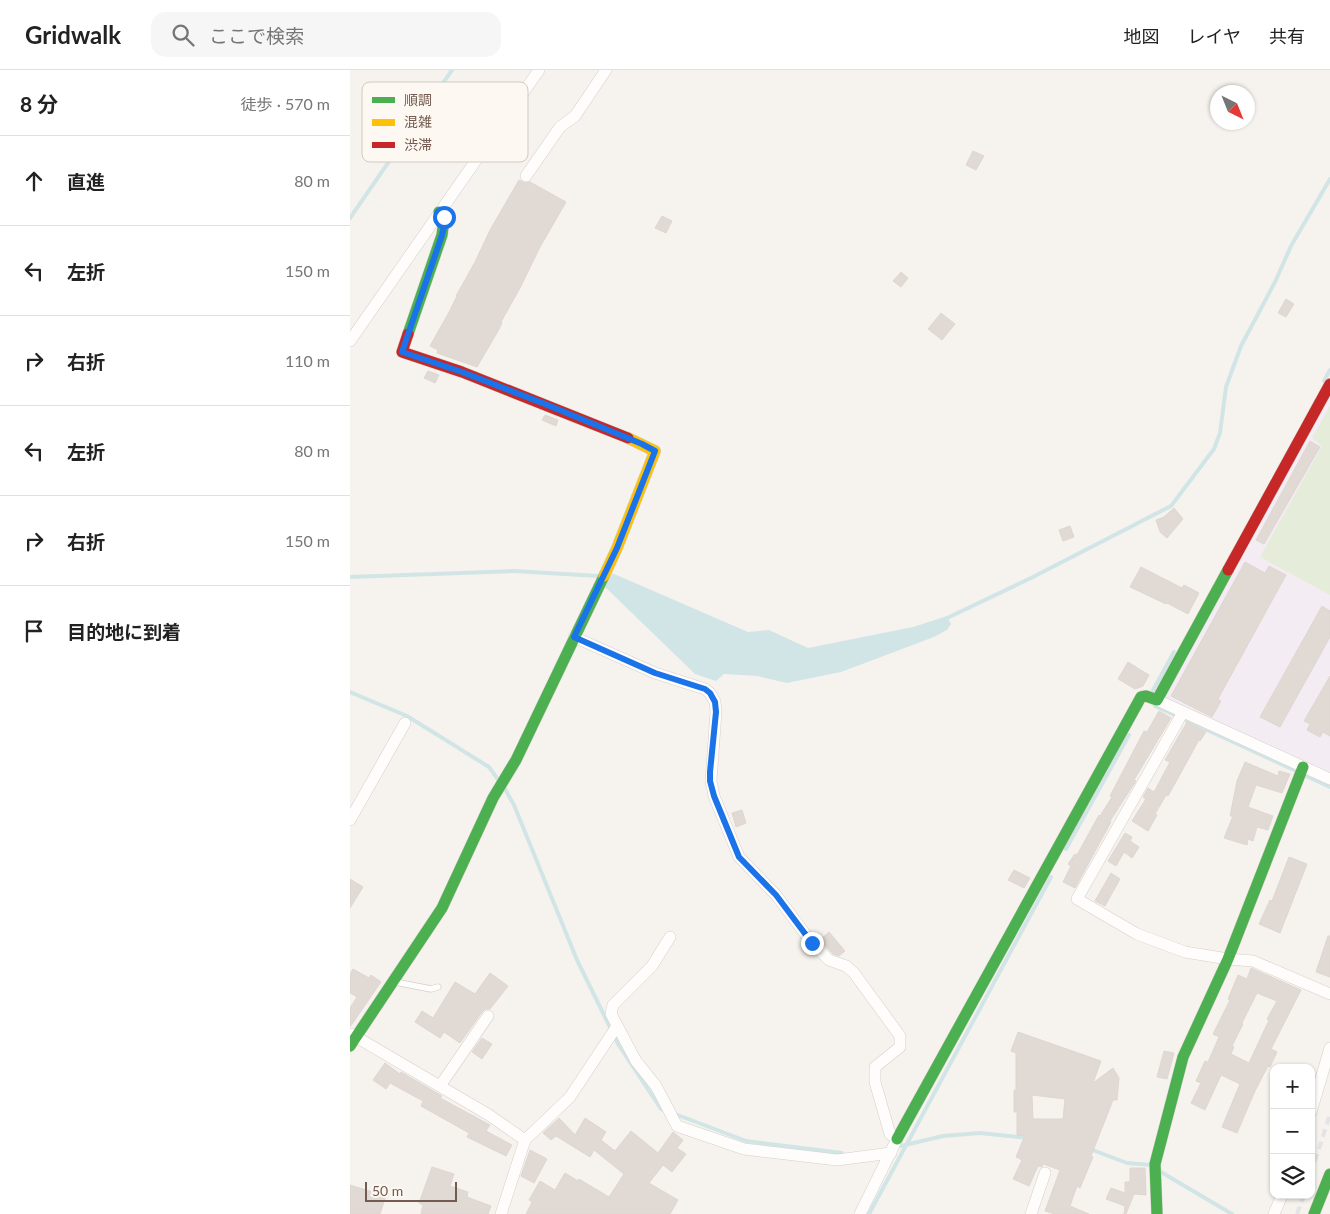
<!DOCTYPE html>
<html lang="ja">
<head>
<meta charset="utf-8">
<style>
  :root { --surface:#fff; --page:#f6f6f6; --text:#222; --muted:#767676; --line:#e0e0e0 }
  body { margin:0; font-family:Lato,"Noto Sans JP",sans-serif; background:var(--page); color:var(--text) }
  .controls { position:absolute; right:15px; bottom:15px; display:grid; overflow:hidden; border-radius:10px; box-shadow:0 1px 4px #0004 }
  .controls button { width:45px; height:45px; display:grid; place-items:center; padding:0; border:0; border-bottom:1px solid var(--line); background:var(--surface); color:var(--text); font:25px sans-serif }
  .compass { position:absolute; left:860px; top:15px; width:45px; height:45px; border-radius:50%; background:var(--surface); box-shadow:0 1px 4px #0004; rotate:137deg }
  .scale { position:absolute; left:15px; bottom:12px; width:92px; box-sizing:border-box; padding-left:5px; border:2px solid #735b51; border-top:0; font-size:14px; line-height:18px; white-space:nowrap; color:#735b51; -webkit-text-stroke:4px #fdf8f1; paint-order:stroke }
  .stop { position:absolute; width:15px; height:15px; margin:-11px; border:4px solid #1a73e8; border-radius:50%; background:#fff }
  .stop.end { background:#1a73e8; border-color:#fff; box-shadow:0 1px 5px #0008 }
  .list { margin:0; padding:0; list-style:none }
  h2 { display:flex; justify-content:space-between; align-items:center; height:65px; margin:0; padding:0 20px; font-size:21px }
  h2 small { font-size:16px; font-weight:400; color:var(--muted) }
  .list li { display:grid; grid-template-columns:32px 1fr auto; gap:15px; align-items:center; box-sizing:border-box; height:90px; padding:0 20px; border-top:1px solid var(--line) }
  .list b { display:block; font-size:19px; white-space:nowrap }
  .list em { font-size:16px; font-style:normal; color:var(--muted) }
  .icon { flex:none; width:28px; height:28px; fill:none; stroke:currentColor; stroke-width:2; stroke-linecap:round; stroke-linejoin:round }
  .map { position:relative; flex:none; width:980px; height:1144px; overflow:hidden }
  header { display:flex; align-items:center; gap:30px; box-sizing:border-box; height:70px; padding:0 25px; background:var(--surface); border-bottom:1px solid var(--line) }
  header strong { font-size:24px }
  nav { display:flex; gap:28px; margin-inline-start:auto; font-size:18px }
  .search { width:350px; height:45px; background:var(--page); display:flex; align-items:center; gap:12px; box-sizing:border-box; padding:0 18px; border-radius:15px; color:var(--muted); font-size:19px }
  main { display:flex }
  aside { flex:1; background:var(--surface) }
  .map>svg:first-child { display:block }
  .education { fill:#f3ecf3 }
  .green { fill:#e6ecda }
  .water { fill:#d1e5e6 }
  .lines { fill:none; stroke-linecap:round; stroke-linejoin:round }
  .stream { stroke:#d1e5e6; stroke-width:4 }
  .building { fill:#e0d9d4; stroke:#dfd6d1; fill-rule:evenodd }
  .lane-casing { stroke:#d4cfc9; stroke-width:7 }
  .street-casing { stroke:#d4cfc9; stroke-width:12 }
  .fast-casing { stroke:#d4cfc9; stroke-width:12 }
  .slow-casing { stroke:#d4cfc9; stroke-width:12 }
  .jam-casing { stroke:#d4cfc9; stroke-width:12 }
  .lane { stroke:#fefdfc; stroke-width:5.5 }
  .street { stroke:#fefdfc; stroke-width:11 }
  .fast { stroke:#4caf50; stroke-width:11 }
  .slow { stroke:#ffc107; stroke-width:11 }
  .jam { stroke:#c62828; stroke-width:11 }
  .rail { stroke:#e5e3e6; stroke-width:4; stroke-dasharray:8 5; stroke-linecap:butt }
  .route { stroke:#1a73e8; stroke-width:6 }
  .key { fill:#fdf8f1; stroke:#d4c9c1; stroke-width:1 }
  .key-label { font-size:14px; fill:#735b51 }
</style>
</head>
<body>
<header>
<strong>Gridwalk</strong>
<div class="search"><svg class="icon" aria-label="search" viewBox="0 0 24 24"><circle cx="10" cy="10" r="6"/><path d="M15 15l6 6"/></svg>ここで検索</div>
<nav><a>地図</a><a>レイヤ</a><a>共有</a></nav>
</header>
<main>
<aside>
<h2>8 分<small>徒歩 · 570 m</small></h2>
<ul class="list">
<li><svg class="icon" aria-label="ahead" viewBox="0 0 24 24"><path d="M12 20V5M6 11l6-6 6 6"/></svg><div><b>直進</b></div><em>80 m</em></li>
<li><svg class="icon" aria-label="left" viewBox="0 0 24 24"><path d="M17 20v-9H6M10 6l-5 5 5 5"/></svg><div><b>左折</b></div><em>150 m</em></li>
<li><svg class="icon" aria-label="right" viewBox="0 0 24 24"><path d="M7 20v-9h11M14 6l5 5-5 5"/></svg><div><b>右折</b></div><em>110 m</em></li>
<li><svg class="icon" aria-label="left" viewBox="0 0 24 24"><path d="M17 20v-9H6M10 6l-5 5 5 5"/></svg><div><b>左折</b></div><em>80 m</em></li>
<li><svg class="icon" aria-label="right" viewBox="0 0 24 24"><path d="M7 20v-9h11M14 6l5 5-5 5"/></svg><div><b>右折</b></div><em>150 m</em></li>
<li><svg class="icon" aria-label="arrive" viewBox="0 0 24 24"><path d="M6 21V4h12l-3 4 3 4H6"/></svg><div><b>目的地に到着</b></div></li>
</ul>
</aside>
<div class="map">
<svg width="980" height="1144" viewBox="0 0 980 1144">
  <rect width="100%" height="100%" fill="#f6f3ee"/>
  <path class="education" d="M 980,324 L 980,702 L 979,702 L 815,629 Z"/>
  <path class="green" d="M 980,336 L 980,525 L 910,487 L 972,376 L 962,368 Z"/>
  <path class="water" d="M 262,503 L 398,562 L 419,560 L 458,578 L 563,557 L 597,546 L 601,554 L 597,560 L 584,567 L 491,602 L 437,613 L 407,606 L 374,604 L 366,611 L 345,604 L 253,515 Z"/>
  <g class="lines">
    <g class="stream">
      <path d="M 0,148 L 102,0"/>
      <path d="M 974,311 L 980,300"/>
      <path d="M 0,507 L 164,501 L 248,506"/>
      <path d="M 595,549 L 681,508 L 821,436 L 864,379 L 870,363 L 876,317 L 891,276 L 925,212 L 941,176 L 980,109"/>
      <path d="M 0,622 L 57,646 L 139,697 L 149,711"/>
      <path d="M 801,624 L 824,582"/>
      <path d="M 805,636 L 944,700"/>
      <path d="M 956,706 L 980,717"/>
      <path d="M 155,719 L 164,735 L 227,890 L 254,945 L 268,974 L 311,1039 L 316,1041"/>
      <path d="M 716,779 L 779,665"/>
      <path d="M 325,1044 L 396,1071 L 492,1083"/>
      <path d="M 551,1076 L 593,1066 L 630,1063 L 677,1068"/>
      <path d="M 740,1079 L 777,1093 L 801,1095"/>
      <path d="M 811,1102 L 882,1144"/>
      <path d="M 519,1144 L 701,807"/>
    </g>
  </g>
  <g class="building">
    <path d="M 623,81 L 634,86 L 626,100 L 616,95 Z"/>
    <path d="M 169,110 L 175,113 L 180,112 L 216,132 L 190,177 L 170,218 L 151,252 L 152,253 L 148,261 L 127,297 L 87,283 L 88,280 L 80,276 L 98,244 L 107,226 L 106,226 L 125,192 L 140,160 Z"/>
    <path d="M 312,146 L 322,151 L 316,163 L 305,158 Z"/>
    <path d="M 551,202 L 558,208 L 551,217 L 543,211 Z"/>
    <path d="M 936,229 L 944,234 L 936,247 L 928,243 Z"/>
    <path d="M 591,243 L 605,254 L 592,270 L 578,259 Z"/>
    <path d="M 78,301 L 89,305 L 85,313 L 74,308 Z"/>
    <path d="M 195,345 L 208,350 L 206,356 L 192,350 Z"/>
    <path d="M 960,371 L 970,377 L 914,474 L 906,470 Z"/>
    <path d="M 824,438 L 833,449 L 817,468 L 810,462 L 806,450 L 814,447 Z"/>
    <path d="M 720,456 L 724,467 L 713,471 L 709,460 Z"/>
    <path d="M 895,492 L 915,503 L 919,496 L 936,505 L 868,629 L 871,631 L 862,647 L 821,626 Z"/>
    <path d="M 791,497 L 832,518 L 834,515 L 849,523 L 838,544 L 817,533 L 816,534 L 780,517 Z"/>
    <path d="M 972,536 L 980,541 L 980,567 L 930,657 L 910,647 Z"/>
    <path d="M 778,592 L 799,605 L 793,616 L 785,619 L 768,609 Z"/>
    <path d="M 980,606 L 980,666 L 973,662 L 970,667 L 957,660 L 960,654 L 954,651 Z"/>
    <path d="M 809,641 L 821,648 L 784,710 L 786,711 L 780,720 L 760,751 L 761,752 L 725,818 L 713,812 L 721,796 L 718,794 L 725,784 L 727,785 L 749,745 L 750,746 L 762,727 L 760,726 L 794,661 L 797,662 Z"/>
    <path d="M 837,652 L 856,662 L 850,671 L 849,670 L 818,726 L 816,725 L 805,744 L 807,745 L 798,761 L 782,751 L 796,729 L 793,727 L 798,718 L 804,722 L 820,692 L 815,690 Z"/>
    <path d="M 895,692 L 928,706 L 929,701 L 940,704 L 932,723 L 906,715 L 898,737 L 923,746 L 918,760 L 907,757 L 903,771 L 898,769 L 897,775 L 874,768 L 883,746 L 880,746 L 887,711 Z"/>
    <path d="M 392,740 L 396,753 L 386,757 L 382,743 Z"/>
    <path d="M 775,763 L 782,767 L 780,771 L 789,777 L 782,788 L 774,782 L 766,796 L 758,791 Z"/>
    <path d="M 939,787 L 957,794 L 930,863 L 909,854 L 920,830 L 922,831 Z"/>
    <path d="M 664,800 L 680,808 L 674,818 L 658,810 Z"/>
    <path d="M 761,803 L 770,809 L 755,836 L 745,831 Z"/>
    <path d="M 0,809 L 13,817 L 0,838 Z"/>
    <path d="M 479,862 L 495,881 L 489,886 L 483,884 L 470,870 Z"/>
    <path d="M 978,866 L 980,866 L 980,907 L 966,902 Z"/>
    <path d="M 901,898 L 951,920 L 921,979 L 927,982 L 920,997 L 918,996 L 905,1021 L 887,1063 L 872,1057 L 890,1014 L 871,1005 L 855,1040 L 841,1033 L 851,1013 L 846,1011 L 855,991 L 858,992 L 869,967 L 863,964 L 880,930 L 878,929 L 888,905 L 897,909 ZM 907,923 L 927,931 L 917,949 L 919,950 L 899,993 L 881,984 L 884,977 L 882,976 L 893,954 L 892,953 Z"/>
    <path d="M 3,899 L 19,908 L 21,905 L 31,912 L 0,957 L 0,938 L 7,927 L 0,923 L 0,904 Z"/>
    <path d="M 140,903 L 158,916 L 140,939 L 135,939 L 132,942 L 110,973 L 94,962 L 90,968 L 65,952 L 72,941 L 83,948 L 105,912 L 125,924 Z"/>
    <path d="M 668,962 L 751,991 L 743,1013 L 763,998 L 769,1008 L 767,1030 L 763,1030 L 741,1086 L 743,1087 L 730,1118 L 727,1116 L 720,1136 L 739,1144 L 705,1144 L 695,1141 L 710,1100 L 693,1094 L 692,1097 L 688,1096 L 679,1116 L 663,1109 L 672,1090 L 666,1087 L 675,1065 L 667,1066 L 667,1042 L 664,1042 L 664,1020 L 666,1020 L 666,983 L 661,981 ZM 682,1025 L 715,1029 L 713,1049 L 683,1049 Z"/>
    <path d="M 132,968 L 142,974 L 132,989 L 122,982 Z"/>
    <path d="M 814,981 L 824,983 L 817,1009 L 807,1007 Z"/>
    <path d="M 35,993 L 50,1004 L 51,1002 L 92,1026 L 90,1028 L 140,1055 L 136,1061 L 162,1075 L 156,1086 L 117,1067 L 119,1063 L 71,1036 L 73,1031 L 40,1013 L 36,1019 L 23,1010 Z"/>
    <path d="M 209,1048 L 225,1065 L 235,1048 L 256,1062 L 251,1070 L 265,1081 L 281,1061 L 308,1083 L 323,1062 L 333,1070 L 327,1078 L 336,1084 L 322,1102 L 313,1095 L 299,1113 L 328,1130 L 320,1144 L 176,1144 L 182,1132 L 179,1130 L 190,1111 L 205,1120 L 215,1103 L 228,1111 L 229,1109 L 259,1127 L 274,1104 L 244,1080 L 240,1087 L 206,1066 L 201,1070 L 193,1063 Z"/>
    <path d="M 180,1080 L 197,1089 L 184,1113 L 171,1106 Z"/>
    <path d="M 82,1097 L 104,1104 L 100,1116 L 118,1122 L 117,1127 L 141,1136 L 138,1144 L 71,1144 L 73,1135 L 69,1133 Z"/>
    <path d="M 780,1098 L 795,1098 L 796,1125 L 784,1124 L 776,1144 L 774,1144 L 775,1136 L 756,1129 L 761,1118 L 775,1123 L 775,1112 L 780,1112 Z"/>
    <path d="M 0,1115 L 36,1126 L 30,1144 L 0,1144 Z"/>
  </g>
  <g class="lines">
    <defs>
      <path id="lane" d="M 45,912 L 81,919 L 88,917"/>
      <g id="street">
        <path d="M 176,106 L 210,57 L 225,46 L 256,0"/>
        <path d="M 0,271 L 189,0"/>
        <path d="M 224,567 L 305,603 L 355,619 L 360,623 L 365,632 L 366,642 L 361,711 L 364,726 L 389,787 L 426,825 L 462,873 L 479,890 L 496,896 L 504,903 L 550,966 L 550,977 L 525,997 L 525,1012 L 540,1064 L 547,1069 L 510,1144"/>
        <path d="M 807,630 L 980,709"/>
        <path d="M 833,642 L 727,829 L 787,864 L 835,882 L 878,889 L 903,891 L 980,924"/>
        <path d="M 0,750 L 55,653"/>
        <path d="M 320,867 L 302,896 L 263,935 L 261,944 L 286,991 L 306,1016 L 327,1056 L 394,1079 L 487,1090 L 541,1083"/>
        <path d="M 1,964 L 139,1045 L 175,1070 L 151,1144"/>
        <path d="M 90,1016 L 138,946"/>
        <path d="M 961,1042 L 980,978"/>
        <path d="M 175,1070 L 220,1027 L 267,956"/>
        <path d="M 681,1144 L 695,1103"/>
        <path d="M 924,1144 L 932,1125"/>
      </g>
      <g id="fast">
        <path d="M 58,264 L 92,165 L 94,150 L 89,142"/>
        <path d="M 0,976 L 92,838 L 143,728 L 166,690 L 254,506"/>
        <path d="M 547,1069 L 791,627 L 796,626 L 807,630 L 878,500"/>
        <path d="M 807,1144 L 805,1094 L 833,987 L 878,889 L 953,697"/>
        <path d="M 964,1144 L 980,1104"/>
      </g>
      <path id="slow" d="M 254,506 L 267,478 L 305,381 L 278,368"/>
      <g id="jam">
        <path d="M 58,264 L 52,282 L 112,302 L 278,368"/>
        <path d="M 878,500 L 980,314"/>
      </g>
    </defs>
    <use href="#lane" class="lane-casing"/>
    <use href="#street" class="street-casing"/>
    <use href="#fast" class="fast-casing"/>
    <use href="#slow" class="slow-casing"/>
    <use href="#jam" class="jam-casing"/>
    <use href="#lane" class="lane"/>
    <use href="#street" class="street"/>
    <use href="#fast" class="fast"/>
    <use href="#slow" class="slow"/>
    <use href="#jam" class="jam"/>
    <g class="rail">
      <path d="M 961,1104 L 980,1044"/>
      <path d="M 947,1144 L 954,1125"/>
    </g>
  </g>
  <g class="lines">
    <path class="route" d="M 94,147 L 95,152 L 92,165 L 52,282 L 112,302 L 195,334 L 292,374 L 305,381 L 267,478 L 224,567 L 305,603 L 355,619 L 360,623 L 365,632 L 366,642 L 360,702 L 360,711 L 364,726 L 389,787 L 426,825 L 462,873"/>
  </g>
  <rect x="12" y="12" width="166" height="80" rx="8" class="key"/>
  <rect x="22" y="27" width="23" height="6" fill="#4caf50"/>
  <rect x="22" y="49" width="23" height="7" fill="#ffc107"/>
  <rect x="22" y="72" width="23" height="6" fill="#c62828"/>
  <g class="key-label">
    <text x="54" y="35">順調</text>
    <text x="54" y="57">混雑</text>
    <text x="54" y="80">渋滞</text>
  </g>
</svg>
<div class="controls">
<button>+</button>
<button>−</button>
<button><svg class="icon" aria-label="layers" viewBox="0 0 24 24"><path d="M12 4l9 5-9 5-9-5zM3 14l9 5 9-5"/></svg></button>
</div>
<svg class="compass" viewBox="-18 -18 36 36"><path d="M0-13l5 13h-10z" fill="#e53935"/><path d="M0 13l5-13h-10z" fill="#767676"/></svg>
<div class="scale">50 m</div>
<div class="stop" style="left:94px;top:147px"></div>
<div class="stop end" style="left:462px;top:873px"></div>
</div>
</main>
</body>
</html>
